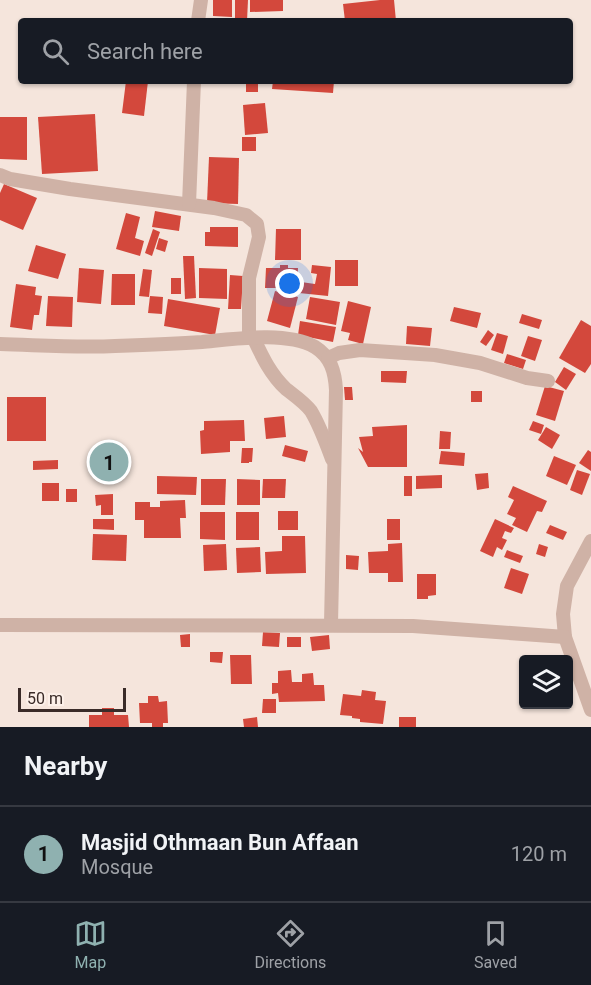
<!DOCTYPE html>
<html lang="en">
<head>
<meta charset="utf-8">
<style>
  :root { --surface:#171b24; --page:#20242c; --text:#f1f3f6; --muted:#9ea1a6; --line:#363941; --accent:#8fb1b0 }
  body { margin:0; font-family:Roboto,sans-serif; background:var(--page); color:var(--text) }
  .controls { position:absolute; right:18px; bottom:18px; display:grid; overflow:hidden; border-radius:6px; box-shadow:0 2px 4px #0004 }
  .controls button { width:54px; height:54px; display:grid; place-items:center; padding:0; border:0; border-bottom:2px solid var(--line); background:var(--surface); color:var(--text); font:30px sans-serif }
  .scale { position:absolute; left:18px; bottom:15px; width:108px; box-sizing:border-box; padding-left:6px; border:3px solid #3a2b28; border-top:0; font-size:16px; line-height:21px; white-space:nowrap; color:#3a2b28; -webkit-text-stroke:4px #fcf0e9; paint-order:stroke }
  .you { position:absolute; left:290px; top:284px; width:21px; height:21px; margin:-15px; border:4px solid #fff; border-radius:50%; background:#1a73e8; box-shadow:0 0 0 9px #1a73e833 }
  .badge { display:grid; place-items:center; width:39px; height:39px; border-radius:50%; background:var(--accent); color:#111; font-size:20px; font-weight:700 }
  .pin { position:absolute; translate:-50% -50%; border:3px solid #fff; box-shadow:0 2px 6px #0006 }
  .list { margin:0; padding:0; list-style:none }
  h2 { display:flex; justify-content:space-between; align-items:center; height:78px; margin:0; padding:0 24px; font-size:26px }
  h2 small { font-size:20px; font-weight:400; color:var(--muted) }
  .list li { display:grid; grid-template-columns:39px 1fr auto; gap:18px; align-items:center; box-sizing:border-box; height:96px; padding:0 24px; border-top:2px solid var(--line) }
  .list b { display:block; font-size:22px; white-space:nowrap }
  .list p { margin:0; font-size:20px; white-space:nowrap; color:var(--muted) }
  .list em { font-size:20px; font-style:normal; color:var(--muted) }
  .icon { flex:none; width:33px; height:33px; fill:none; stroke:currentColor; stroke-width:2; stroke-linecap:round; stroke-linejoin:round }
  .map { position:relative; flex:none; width:591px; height:727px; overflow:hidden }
  .search { position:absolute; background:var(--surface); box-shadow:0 2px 4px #0004; left:18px; right:18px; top:18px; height:66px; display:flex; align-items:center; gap:15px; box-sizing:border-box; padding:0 21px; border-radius:6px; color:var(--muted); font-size:22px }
  .sheet { height:174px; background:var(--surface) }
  nav { display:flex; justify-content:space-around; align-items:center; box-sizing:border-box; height:84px; border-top:2px solid var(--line); background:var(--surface); font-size:16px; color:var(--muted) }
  nav a { display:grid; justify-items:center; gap:3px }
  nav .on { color:var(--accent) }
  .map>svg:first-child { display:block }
  .building { fill:#d3483c }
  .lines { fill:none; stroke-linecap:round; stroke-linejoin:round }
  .minor { stroke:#cfb2a6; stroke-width:14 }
</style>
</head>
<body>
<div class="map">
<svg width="591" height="727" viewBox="0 0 591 727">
  <rect width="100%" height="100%" fill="#f5e5dc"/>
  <g class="building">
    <path d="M 213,0 L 232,0 L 232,17 L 213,16 Z"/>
    <path d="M 235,0 L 248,0 L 247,21 L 235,21 Z"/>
    <path d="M 250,0 L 283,0 L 283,11 L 250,12 Z"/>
    <path d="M 380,0 L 394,0 L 396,21 L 345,21 L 343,4 Z"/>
    <path d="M 126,81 L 148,81 L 144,116 L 122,113 Z"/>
    <rect x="246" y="81" width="12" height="11"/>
    <path d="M 273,81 L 334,81 L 333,93 L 272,89 Z"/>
    <path d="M 265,103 L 268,133 L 245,135 L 243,105 Z"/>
    <path d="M 95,114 L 98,171 L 42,174 L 38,117 Z"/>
    <path d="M 0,117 L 27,117 L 27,160 L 0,159 Z"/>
    <rect x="242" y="137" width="14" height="14"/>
    <path d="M 209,157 L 239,158 L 238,204 L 207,203 Z"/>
    <path d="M 4,184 L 37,198 L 23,230 L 0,220 L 0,193 Z"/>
    <path d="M 155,211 L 181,216 L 179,231 L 152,227 Z"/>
    <path d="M 126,213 L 140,217 L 135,238 L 144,241 L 140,256 L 116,249 Z"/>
    <path d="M 210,227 L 238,227 L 238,247 L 205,246 L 205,232 L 210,232 Z"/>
    <path d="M 153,229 L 160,232 L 152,256 L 145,253 Z"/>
    <path d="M 276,229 L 301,229 L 301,260 L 275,260 Z"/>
    <path d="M 159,238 L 168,241 L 165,252 L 156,249 Z"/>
    <path d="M 36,245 L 66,254 L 58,279 L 28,271 Z"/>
    <path d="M 183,256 L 194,256 L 196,298 L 185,299 Z"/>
    <rect x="335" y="260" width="23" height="26"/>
    <path d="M 280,265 L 288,265 L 288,268 L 298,268 L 297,288 L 265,288 L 266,268 L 280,268 Z"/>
    <path d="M 312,265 L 331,267 L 328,296 L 299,293 L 301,282 L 315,284 L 317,274 L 311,273 Z"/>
    <path d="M 79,268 L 104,270 L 101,304 L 77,302 Z"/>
    <path d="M 199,268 L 227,269 L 227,299 L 199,298 Z"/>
    <path d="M 143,269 L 152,270 L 149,297 L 139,296 Z"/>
    <path d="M 112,274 L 135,274 L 135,305 L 111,305 Z"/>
    <path d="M 230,275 L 243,276 L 241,309 L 228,309 Z"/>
    <rect x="171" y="278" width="10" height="16"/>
    <path d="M 16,284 L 36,287 L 35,295 L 42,296 L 39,315 L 34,315 L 32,330 L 10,327 Z"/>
    <path d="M 275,291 L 298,297 L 290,328 L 267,321 Z"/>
    <path d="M 48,296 L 73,297 L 72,327 L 46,326 Z"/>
    <path d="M 150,296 L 163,297 L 162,314 L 148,313 Z"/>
    <path d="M 310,297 L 340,302 L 336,325 L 306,319 Z"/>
    <path d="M 168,299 L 220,308 L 215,335 L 164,326 Z"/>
    <path d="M 348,301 L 371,307 L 363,344 L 348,340 L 350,333 L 341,331 Z"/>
    <path d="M 454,307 L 481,313 L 477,328 L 450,321 Z"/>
    <path d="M 522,314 L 542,320 L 539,329 L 519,323 Z"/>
    <path d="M 581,320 L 591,326 L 591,364 L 585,373 L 559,358 Z"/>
    <path d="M 300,321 L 336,327 L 333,342 L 298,335 Z"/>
    <path d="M 407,326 L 432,328 L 430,346 L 406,344 Z"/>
    <path d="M 488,330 L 494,335 L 486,346 L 480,342 Z"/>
    <path d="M 497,333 L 508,336 L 503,354 L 491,350 Z"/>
    <path d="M 528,336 L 542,340 L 535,361 L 521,356 Z"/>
    <path d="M 507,354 L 526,360 L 523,369 L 504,363 Z"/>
    <path d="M 564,367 L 576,374 L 566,390 L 555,382 Z"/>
    <path d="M 381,371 L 407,371 L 406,383 L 381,382 Z"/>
    <path d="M 545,386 L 564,391 L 555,421 L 536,415 Z"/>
    <path d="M 344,387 L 352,387 L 353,400 L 345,400 Z"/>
    <rect x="471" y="391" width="11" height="11"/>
    <rect x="7" y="397" width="39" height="44"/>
    <path d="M 284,416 L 286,437 L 266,439 L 264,418 Z"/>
    <path d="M 244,420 L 245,441 L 230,441 L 230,452 L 201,454 L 200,431 L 204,430 L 204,421 Z"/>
    <path d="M 533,421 L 544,425 L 541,434 L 529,430 Z"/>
    <path d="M 407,425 L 407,467 L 368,467 L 358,448 L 363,452 L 359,437 L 373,436 L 372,427 Z"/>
    <path d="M 546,427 L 560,435 L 552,449 L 538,440 Z"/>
    <path d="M 440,431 L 451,432 L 450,449 L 439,449 Z"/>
    <path d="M 285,445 L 308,451 L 305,462 L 282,456 Z"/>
    <path d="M 122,446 L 123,473 L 97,475 L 95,448 Z"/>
    <path d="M 242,448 L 253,448 L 252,462 L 249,462 L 249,463 L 241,463 Z"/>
    <path d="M 588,450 L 591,452 L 591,471 L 579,463 Z"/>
    <path d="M 441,451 L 465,453 L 464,466 L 439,464 Z"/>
    <path d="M 554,456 L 576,465 L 567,485 L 546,476 Z"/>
    <path d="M 58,460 L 58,469 L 33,470 L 33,461 Z"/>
    <path d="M 577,470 L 590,474 L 582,495 L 570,490 Z"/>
    <path d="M 488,473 L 489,488 L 477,490 L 475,474 Z"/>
    <path d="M 442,475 L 442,488 L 416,489 L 416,476 Z"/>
    <path d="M 157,476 L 197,477 L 196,495 L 157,494 Z"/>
    <rect x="404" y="476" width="8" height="20"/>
    <path d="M 201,479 L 226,479 L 225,505 L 201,505 Z"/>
    <path d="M 237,479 L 260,480 L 260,505 L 237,505 Z"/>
    <path d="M 263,479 L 286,479 L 285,498 L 262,498 Z"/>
    <rect x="42" y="483" width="17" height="18"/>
    <path d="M 513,486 L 547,501 L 542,512 L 537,511 L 527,532 L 512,525 L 516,518 L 507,514 L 514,500 L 508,497 Z"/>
    <rect x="66" y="489" width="11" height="13"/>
    <path d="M 113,494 L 113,515 L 101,515 L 101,505 L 96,506 L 95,495 Z"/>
    <path d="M 185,500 L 186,518 L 180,518 L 181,538 L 144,538 L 144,520 L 135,520 L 135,502 L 150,502 L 150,507 L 160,507 L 160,501 Z"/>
    <rect x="278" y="511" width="20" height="19"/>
    <path d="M 200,512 L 225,512 L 225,540 L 200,539 Z"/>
    <rect x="236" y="512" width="23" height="28"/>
    <path d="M 93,519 L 114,519 L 114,530 L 93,529 Z"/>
    <rect x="387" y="519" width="13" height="21"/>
    <path d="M 495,519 L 514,528 L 511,533 L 505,531 L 502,538 L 507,540 L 502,550 L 497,547 L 493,557 L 480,551 Z"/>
    <path d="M 550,525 L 567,532 L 563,540 L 546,533 Z"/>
    <path d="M 93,534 L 127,535 L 126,561 L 92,560 Z"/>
    <path d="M 282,536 L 305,536 L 306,573 L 266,574 L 265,552 L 282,551 Z"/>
    <path d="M 402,543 L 403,582 L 388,582 L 388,573 L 369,573 L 368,552 L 388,551 L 388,544 Z"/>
    <path d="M 226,544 L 227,570 L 204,571 L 203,545 Z"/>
    <path d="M 539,544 L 548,547 L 545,557 L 536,554 Z"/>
    <path d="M 260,547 L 261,572 L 237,573 L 236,548 Z"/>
    <path d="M 507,550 L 523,556 L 520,563 L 504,557 Z"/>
    <path d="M 346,555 L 359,556 L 358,570 L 346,569 Z"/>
    <path d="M 511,568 L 529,574 L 522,594 L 504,588 Z"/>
    <path d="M 417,574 L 436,574 L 436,595 L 428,596 L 428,599 L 417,599 Z"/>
    <path d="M 263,632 L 280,633 L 279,647 L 262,646 Z"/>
    <path d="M 190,634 L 190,647 L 181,647 L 180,635 Z"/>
    <path d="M 329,635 L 330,649 L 312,651 L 310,637 Z"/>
    <rect x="287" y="637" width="14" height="10"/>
    <path d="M 210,652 L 223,652 L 222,663 L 210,662 Z"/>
    <path d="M 230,655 L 251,655 L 252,684 L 231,684 Z"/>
    <path d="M 291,670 L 292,682 L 302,682 L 302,674 L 313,673 L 314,685 L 324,685 L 325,701 L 279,702 L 278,693 L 272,694 L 272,683 L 278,683 L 278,671 Z"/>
    <path d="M 362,690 L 376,692 L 375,700 L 386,701 L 383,724 L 360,722 L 360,719 L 352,718 L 352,716 L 340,715 L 343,694 L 361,696 Z"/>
    <path d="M 148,696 L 158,696 L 159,702 L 167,701 L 168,723 L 163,723 L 163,727 L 152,727 L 152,723 L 140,723 L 139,703 L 148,703 Z"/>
    <path d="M 263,699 L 276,699 L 276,713 L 262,713 Z"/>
    <path d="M 102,708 L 114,708 L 114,715 L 128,715 L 129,727 L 89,727 L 89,715 L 102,715 Z"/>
    <path d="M 257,717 L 258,727 L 244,727 L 243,719 Z"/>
    <rect x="399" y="717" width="17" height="10"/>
  </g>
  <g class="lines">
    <g class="minor">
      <path d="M 198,21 L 201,0"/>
      <path d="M 0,175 L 10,179 L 70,189 L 214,208 L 246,215 L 257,224 L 259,237 L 249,278 L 249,336"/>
      <path d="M 189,204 L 194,81"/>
      <path d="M 253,337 C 262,356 270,374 286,389 C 295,396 304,402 311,411 C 320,426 326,443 332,459"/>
      <path d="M 0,344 C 38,345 77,348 115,346 C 144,345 173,344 202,342 C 234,339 286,331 315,347 C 331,357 335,372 336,390 L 331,624"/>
      <path d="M 328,358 L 339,353 L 360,350 L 435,355 L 480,363 L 527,378 L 548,381"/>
      <path d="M 591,541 L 567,586 L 563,614 L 565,637 L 591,710"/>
      <path d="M 0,625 L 413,626 L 565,637"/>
    </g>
  </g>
</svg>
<div class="controls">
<button><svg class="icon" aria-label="layers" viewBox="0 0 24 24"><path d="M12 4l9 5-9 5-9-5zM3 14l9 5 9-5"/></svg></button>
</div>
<div class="scale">50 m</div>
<div class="you"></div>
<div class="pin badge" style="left:109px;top:462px">1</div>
<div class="search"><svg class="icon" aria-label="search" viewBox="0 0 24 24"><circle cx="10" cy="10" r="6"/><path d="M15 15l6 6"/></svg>Search here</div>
</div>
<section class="sheet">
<h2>Nearby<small></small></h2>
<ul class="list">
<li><span class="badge">1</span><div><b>Masjid Othmaan Bun Affaan</b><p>Mosque</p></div><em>120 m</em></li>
</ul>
</section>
<nav>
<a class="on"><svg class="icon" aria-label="map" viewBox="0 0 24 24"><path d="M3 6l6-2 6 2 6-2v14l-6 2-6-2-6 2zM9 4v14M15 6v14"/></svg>Map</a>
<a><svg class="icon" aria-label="directions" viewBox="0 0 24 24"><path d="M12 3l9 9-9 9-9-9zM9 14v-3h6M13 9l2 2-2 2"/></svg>Directions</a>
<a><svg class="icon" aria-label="saved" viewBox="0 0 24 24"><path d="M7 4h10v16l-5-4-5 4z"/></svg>Saved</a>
</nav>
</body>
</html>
